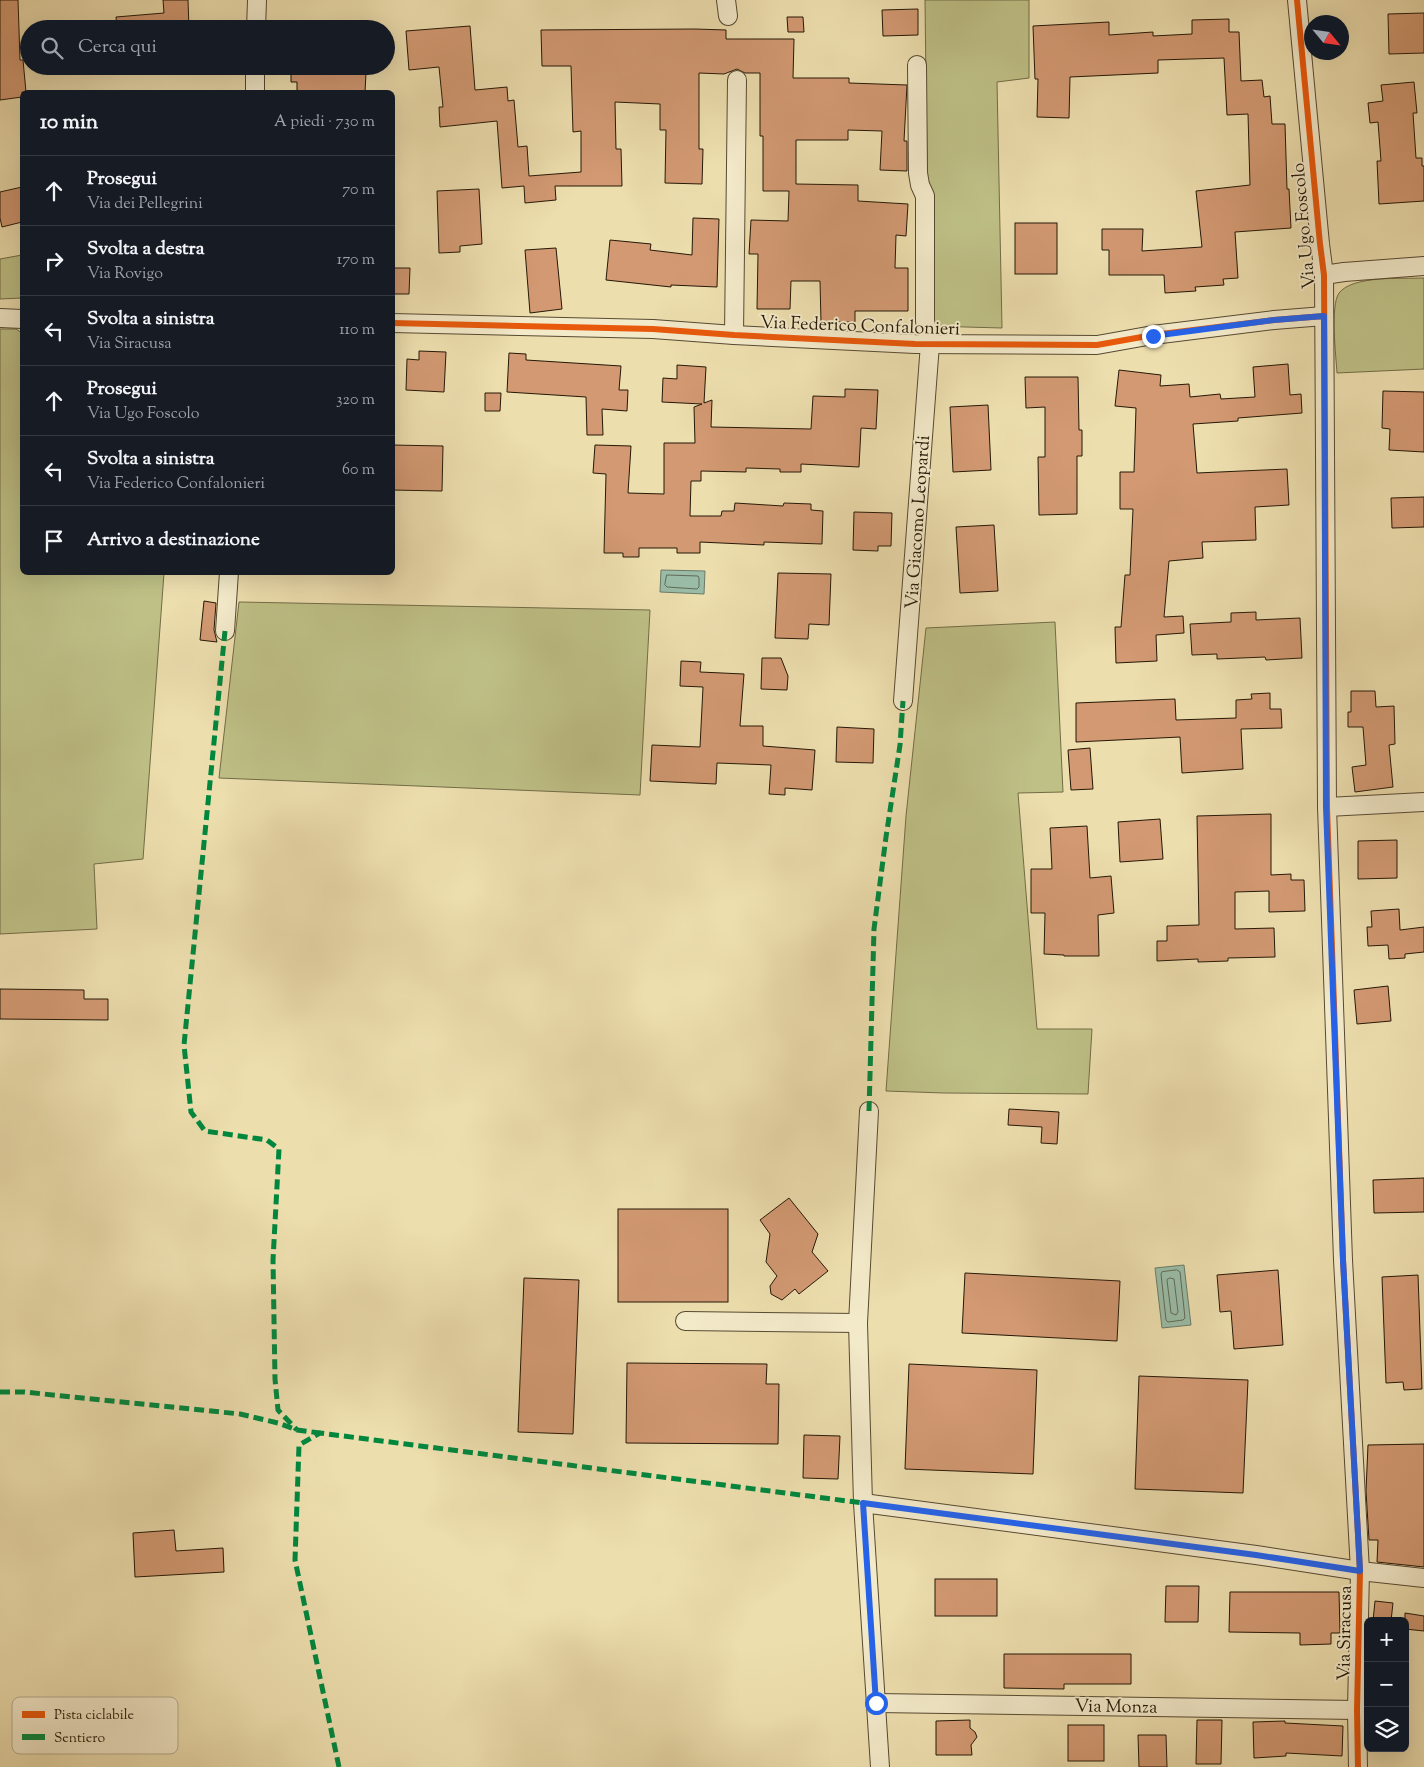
<!DOCTYPE html>
<html lang="it">
<head>
<meta charset="utf-8">
<style>
  :root { --surface:#171b24; --page:#20242c; --text:#f1f3f6; --muted:#9ea1a6; --line:#363941 }
  body { margin:0; font-family:"Sorts Mill Goudy",serif; background:var(--page); color:var(--text) }
  .controls { position:absolute; right:15px; bottom:15px; display:grid; overflow:hidden; border-radius:8px; box-shadow:0 5px 20px #0002 }
  .controls button { width:45px; height:45px; display:grid; place-items:center; padding:0; border:0; border-bottom:1px solid var(--line); background:var(--surface); color:var(--text); font:25px sans-serif }
  .compass { position:absolute; left:1304px; top:15px; width:45px; height:45px; border-radius:50%; background:var(--surface); box-shadow:0 5px 20px #0002; rotate:119deg }
  .stop { position:absolute; width:15px; height:15px; margin:-11px; border:4px solid #2563eb; border-radius:50%; background:#fff }
  .stop.end { background:#2563eb; border-color:#fff; box-shadow:0 1px 5px #0008 }
  .list { margin:0; padding:0; list-style:none }
  h2 { display:flex; justify-content:space-between; align-items:center; height:65px; margin:0; padding:0 20px; font-size:21px }
  h2 small { font-size:16px; font-weight:400; color:var(--muted) }
  .list li { display:grid; grid-template-columns:32px 1fr auto; gap:15px; align-items:center; box-sizing:border-box; height:70px; padding:0 20px; border-top:1px solid var(--line) }
  .list b { display:block; font-size:19px; white-space:nowrap }
  .list p { margin:0; font-size:16px; white-space:nowrap; color:var(--muted) }
  .list em { font-size:16px; font-style:normal; color:var(--muted) }
  .icon { flex:none; width:28px; height:28px; fill:none; stroke:currentColor; stroke-width:2; stroke-linecap:round; stroke-linejoin:round }
  .map { position:relative; flex:none; width:1424px; height:1767px; overflow:hidden }
  .search { position:absolute; background:var(--surface); box-shadow:0 5px 20px #0002; left:20px; top:20px; width:375px; height:55px; display:flex; align-items:center; gap:12px; box-sizing:border-box; padding:0 18px; border-radius:28px; color:var(--muted); font-size:19px }
  .panel { position:absolute; background:var(--surface); box-shadow:0 5px 20px #0002; left:20px; top:90px; width:375px; height:485px; border-radius:8px }
  .map>svg:first-child { display:block }
  .green { fill:#bec086; stroke:#726c46 }
  .water { fill:#9abca7; stroke:#6b7a67 }
  .lines { fill:none; stroke-linecap:round; stroke-linejoin:round }
  .shore { stroke:#606a57; stroke-width:1 }
  .building { fill:#d29972; stroke:#251807 }
  .street-casing { stroke:#574a31; stroke-width:20 }
  .street { stroke:#f3eaca; stroke-width:18 }
  .quiet { stroke:#00873e; stroke-width:5; stroke-dasharray:10 5; stroke-linecap:butt }
  .cycleway-casing { stroke:#f3eaca; stroke-width:9 }
  .cycleway { stroke:#e8590c; stroke-width:6 }
  .route { stroke:#2563eb; stroke-width:6 }
  .labels { text-anchor:middle; stroke-width:4; stroke-linejoin:round; paint-order:stroke }
  .street-label { font-size:18px; fill:#251807; stroke:#f3eaca }
  .key { fill:#f3eaca; stroke:#b5ab90; stroke-width:1 }
  .key-label { font-size:14px; fill:#251807 }
</style>
</head>
<body>
<div class="map">
<svg width="1424" height="1767" viewBox="0 0 1424 1767">
  <rect width="100%" height="100%" fill="#eddeae"/>
  <filter id="stains"><feTurbulence type="fractalNoise" baseFrequency=".004" numOctaves="4"/><feColorMatrix values="0 0 0 0 .2 0 0 0 0 .09 0 0 0 0 .02 0 0 0 .5 -.17"/></filter>
  <radialGradient id="worn" r=".72"><stop offset=".6" stop-color="#630" stop-opacity="0"/><stop offset="1" stop-color="#630" stop-opacity=".3"/></radialGradient>
  <g class="green">
    <path d="M 925,0 L 1029,0 L 1029,78 L 997,82 L 1002,328 L 929,326 Z"/>
    <path d="M 22,255 L 22,298 L 0,299 L 0,259 Z"/>
    <path d="M 1424,278 L 1424,369 L 1337,373 C 1336,356 1330,306 1339,293 C 1353,275 1403,279 1424,278 Z"/>
    <path d="M 0,329 L 16,329 L 22,333 L 22,572 L 164,573 L 143,859 L 94,864 L 97,929 L 0,934 Z"/>
    <path d="M 239,602 L 650,610 L 640,795 L 219,778 Z"/>
    <path d="M 1055,622 L 1063,792 L 1018,793 L 1037,1029 L 1092,1029 L 1088,1094 L 944,1093 L 886,1091 L 906,816 L 926,628 Z"/>
  </g>
  <g class="water">
    <path d="M 661,570 L 705,571 L 704,594 L 660,592 Z"/>
    <path d="M 1184,1265 L 1191,1325 L 1162,1328 L 1155,1268 Z"/>
  </g>
  <g class="lines">
    <g class="shore">
      <path d="M 667,575 L 698,576 L 699,578 L 699,587 L 697,589 L 667,587 L 665,585 Z"/>
      <path d="M 1177,1270 L 1180,1272 L 1185,1318 L 1183,1320 L 1168,1322 L 1166,1320 L 1161,1274 L 1162,1272 Z"/>
      <path d="M 1170,1278 L 1174,1279 L 1178,1312 L 1176,1315 L 1171,1313 L 1167,1280 Z"/>
    </g>
  </g>
  <g class="building">
    <path d="M 0,0 L 18,0 L 20,60 L 23,60 L 26,92 L 22,92 L 22,97 L 0,100 Z"/>
    <path d="M 163,0 L 188,0 L 189,29 L 117,29 L 116,17 L 164,13 Z"/>
    <path d="M 918,9 L 918,35 L 883,36 L 882,10 Z"/>
    <path d="M 1424,13 L 1424,53 L 1389,54 L 1388,14 Z"/>
    <path d="M 787,17 L 803,17 L 804,32 L 788,32 Z"/>
    <path d="M 1229,19 L 1229,32 L 1239,32 L 1241,81 L 1262,80 L 1264,97 L 1270,96 L 1272,124 L 1285,124 L 1287,189 L 1289,189 L 1291,228 L 1235,232 L 1238,278 L 1223,279 L 1224,285 L 1195,287 L 1196,291 L 1165,293 L 1164,275 L 1109,275 L 1109,250 L 1102,250 L 1102,229 L 1143,229 L 1142,251 L 1202,247 L 1196,191 L 1250,185 L 1248,114 L 1227,115 L 1224,58 L 1158,60 L 1158,73 L 1070,77 L 1069,118 L 1037,117 L 1038,79 L 1035,79 L 1033,26 L 1109,22 L 1109,35 L 1153,32 L 1153,36 L 1192,34 L 1192,20 Z"/>
    <path d="M 470,26 L 475,90 L 507,87 L 508,101 L 514,100 L 518,147 L 527,146 L 529,176 L 581,172 L 581,131 L 573,132 L 571,66 L 542,66 L 541,30 L 695,29 L 726,30 L 726,39 L 794,39 L 793,78 L 849,78 L 849,83 L 907,85 L 904,141 L 907,141 L 907,171 L 880,170 L 882,131 L 848,130 L 848,140 L 796,140 L 796,184 L 858,185 L 858,201 L 908,204 L 906,236 L 896,235 L 895,268 L 908,268 L 908,311 L 855,311 L 855,322 L 821,322 L 820,281 L 791,281 L 790,309 L 757,309 L 758,254 L 749,254 L 751,220 L 788,221 L 789,191 L 763,191 L 763,136 L 760,136 L 760,73 L 745,73 L 737,69 L 724,74 L 699,73 L 699,149 L 703,149 L 702,184 L 665,183 L 666,130 L 660,130 L 660,104 L 615,102 L 616,149 L 621,149 L 622,186 L 555,186 L 556,200 L 525,203 L 524,186 L 502,188 L 497,121 L 440,127 L 439,107 L 443,107 L 439,67 L 409,70 L 406,31 Z"/>
    <path d="M 291,66 L 335,66 L 335,72 L 366,73 L 365,92 L 297,92 L 297,82 L 291,82 Z"/>
    <path d="M 1414,82 L 1417,113 L 1413,113 L 1416,158 L 1422,158 L 1422,166 L 1424,166 L 1424,201 L 1379,204 L 1377,161 L 1381,161 L 1378,122 L 1370,123 L 1368,103 L 1383,101 L 1381,85 Z"/>
    <path d="M 22,187 L 22,222 L 2,227 L 0,218 L 0,192 Z"/>
    <path d="M 479,189 L 482,244 L 460,246 L 460,252 L 439,253 L 437,191 Z"/>
    <path d="M 693,218 L 719,219 L 717,287 L 671,285 L 671,287 L 606,280 L 610,240 L 651,244 L 650,250 L 692,255 Z"/>
    <rect x="1015" y="223" width="42" height="51"/>
    <path d="M 556,248 L 562,309 L 530,313 L 525,250 Z"/>
    <path d="M 392,268 L 410,268 L 409,294 L 392,294 Z"/>
    <path d="M 419,351 L 446,352 L 444,392 L 406,390 L 407,359 L 419,360 Z"/>
    <path d="M 509,353 L 526,354 L 526,360 L 621,366 L 619,390 L 628,390 L 627,411 L 602,409 L 603,435 L 587,435 L 586,397 L 507,392 Z"/>
    <path d="M 1288,364 L 1290,395 L 1301,394 L 1302,413 L 1238,418 L 1238,421 L 1193,424 L 1197,473 L 1287,469 L 1289,505 L 1255,507 L 1256,540 L 1202,542 L 1203,558 L 1169,561 L 1164,617 L 1183,616 L 1184,633 L 1156,635 L 1157,661 L 1116,663 L 1115,627 L 1121,627 L 1125,575 L 1130,575 L 1133,509 L 1120,509 L 1120,472 L 1134,472 L 1136,408 L 1115,406 L 1119,370 L 1161,375 L 1160,386 L 1189,384 L 1190,397 L 1220,394 L 1221,399 L 1255,397 L 1253,367 Z"/>
    <path d="M 677,365 L 706,367 L 704,403 L 712,400 L 711,427 L 811,429 L 813,396 L 845,397 L 845,389 L 878,390 L 876,429 L 861,428 L 859,467 L 801,464 L 801,472 L 780,472 L 780,469 L 746,468 L 746,472 L 701,471 L 701,481 L 691,481 L 690,516 L 721,516 L 722,511 L 734,511 L 735,503 L 783,506 L 784,503 L 811,504 L 811,510 L 823,511 L 822,544 L 764,542 L 764,545 L 700,542 L 700,553 L 677,553 L 677,548 L 639,548 L 639,557 L 623,557 L 623,553 L 604,553 L 606,474 L 593,473 L 595,445 L 631,446 L 628,493 L 664,494 L 664,443 L 695,443 L 694,407 L 702,404 L 662,402 L 663,378 L 677,379 Z"/>
    <path d="M 1025,377 L 1078,377 L 1079,430 L 1082,430 L 1082,456 L 1077,456 L 1077,514 L 1039,515 L 1038,457 L 1045,457 L 1045,407 L 1026,408 Z"/>
    <path d="M 1383,391 L 1424,392 L 1424,452 L 1389,450 L 1390,429 L 1382,428 Z"/>
    <path d="M 485,393 L 501,393 L 500,411 L 485,411 Z"/>
    <path d="M 988,405 L 991,470 L 953,472 L 950,407 Z"/>
    <path d="M 392,445 L 443,446 L 442,491 L 392,490 Z"/>
    <path d="M 1424,497 L 1424,527 L 1392,528 L 1391,498 Z"/>
    <path d="M 854,512 L 892,513 L 891,546 L 878,546 L 878,551 L 853,550 Z"/>
    <path d="M 994,525 L 998,591 L 960,593 L 956,527 Z"/>
    <path d="M 778,573 L 831,574 L 829,625 L 809,624 L 808,639 L 775,638 Z"/>
    <path d="M 204,601 L 216,603 L 214,630 L 217,642 L 200,640 Z"/>
    <path d="M 1256,612 L 1256,620 L 1300,618 L 1302,658 L 1266,660 L 1265,657 L 1217,659 L 1217,654 L 1192,655 L 1190,624 L 1231,622 L 1231,613 Z"/>
    <path d="M 762,658 L 781,658 L 788,676 L 787,690 L 761,689 Z"/>
    <path d="M 681,661 L 701,662 L 700,672 L 744,674 L 740,726 L 763,726 L 763,746 L 815,750 L 812,790 L 785,788 L 785,795 L 769,794 L 771,765 L 717,763 L 716,784 L 650,781 L 652,745 L 700,747 L 703,687 L 680,686 Z"/>
    <path d="M 1351,691 L 1375,691 L 1376,707 L 1394,706 L 1395,744 L 1389,745 L 1393,787 L 1355,792 L 1352,767 L 1366,765 L 1363,727 L 1348,727 L 1348,712 L 1351,712 Z"/>
    <path d="M 1270,693 L 1270,709 L 1281,709 L 1282,728 L 1241,729 L 1243,769 L 1182,773 L 1180,737 L 1076,742 L 1076,703 L 1175,699 L 1176,720 L 1236,718 L 1236,700 L 1252,699 L 1251,694 Z"/>
    <path d="M 837,727 L 874,729 L 873,763 L 836,762 Z"/>
    <path d="M 1090,748 L 1093,789 L 1071,790 L 1068,750 Z"/>
    <path d="M 1271,814 L 1271,875 L 1291,874 L 1291,880 L 1304,880 L 1305,911 L 1269,912 L 1269,891 L 1235,892 L 1235,929 L 1274,928 L 1275,957 L 1228,958 L 1228,961 L 1198,962 L 1198,959 L 1157,961 L 1157,941 L 1167,941 L 1167,926 L 1199,925 L 1197,816 Z"/>
    <path d="M 1160,819 L 1163,859 L 1120,862 L 1118,822 Z"/>
    <path d="M 1087,826 L 1090,878 L 1111,876 L 1114,913 L 1098,915 L 1099,956 L 1064,956 L 1064,955 L 1044,954 L 1045,913 L 1031,913 L 1031,869 L 1052,869 L 1050,828 Z"/>
    <path d="M 1397,840 L 1397,878 L 1358,879 L 1358,841 Z"/>
    <path d="M 1399,909 L 1400,930 L 1424,927 L 1424,952 L 1405,954 L 1405,958 L 1389,959 L 1388,945 L 1368,946 L 1367,927 L 1372,927 L 1371,911 Z"/>
    <path d="M 1388,986 L 1391,1021 L 1357,1024 L 1354,990 Z"/>
    <path d="M 0,989 L 84,990 L 84,999 L 108,999 L 108,1020 L 0,1019 Z"/>
    <path d="M 1009,1109 L 1059,1112 L 1057,1144 L 1041,1143 L 1042,1127 L 1008,1125 Z"/>
    <path d="M 1424,1178 L 1424,1212 L 1374,1213 L 1373,1180 Z"/>
    <path d="M 789,1198 L 818,1234 L 812,1252 L 828,1271 L 799,1294 L 795,1289 L 782,1300 L 771,1294 L 770,1286 L 777,1276 L 766,1262 L 770,1234 L 760,1220 Z"/>
    <rect x="618" y="1209" width="110" height="93"/>
    <path d="M 1278,1270 L 1283,1345 L 1234,1349 L 1231,1311 L 1220,1312 L 1217,1275 Z"/>
    <path d="M 965,1273 L 1120,1281 L 1117,1341 L 962,1333 Z"/>
    <path d="M 1418,1275 L 1422,1389 L 1404,1390 L 1403,1382 L 1386,1383 L 1382,1277 Z"/>
    <path d="M 524,1278 L 579,1280 L 573,1434 L 518,1432 Z"/>
    <path d="M 627,1363 L 767,1364 L 766,1384 L 779,1384 L 778,1444 L 626,1443 Z"/>
    <path d="M 909,1364 L 1037,1370 L 1033,1474 L 905,1469 Z"/>
    <path d="M 1139,1376 L 1248,1380 L 1243,1493 L 1135,1489 Z"/>
    <path d="M 804,1435 L 840,1436 L 838,1479 L 803,1478 Z"/>
    <path d="M 1424,1444 L 1424,1567 L 1377,1562 L 1378,1540 L 1369,1540 L 1366,1491 L 1368,1445 Z"/>
    <path d="M 174,1530 L 176,1551 L 223,1548 L 224,1572 L 135,1577 L 133,1533 Z"/>
    <rect x="935" y="1579" width="62" height="37"/>
    <path d="M 1166,1586 L 1199,1586 L 1198,1622 L 1165,1622 Z"/>
    <path d="M 1230,1592 L 1339,1592 L 1340,1633 L 1331,1633 L 1331,1644 L 1300,1645 L 1300,1633 L 1229,1632 Z"/>
    <path d="M 1375,1601 L 1393,1603 L 1391,1621 L 1373,1621 Z"/>
    <path d="M 1405,1613 L 1424,1616 L 1424,1631 L 1405,1629 Z"/>
    <path d="M 1004,1654 L 1131,1654 L 1131,1684 L 1064,1684 L 1064,1689 L 1004,1688 Z"/>
    <path d="M 970,1720 L 970,1728 L 975,1732 L 977,1737 L 971,1745 L 972,1755 L 936,1755 L 936,1721 Z"/>
    <path d="M 1197,1720 L 1222,1720 L 1221,1764 L 1196,1764 Z"/>
    <path d="M 1285,1721 L 1285,1723 L 1343,1726 L 1342,1756 L 1286,1753 L 1286,1756 L 1254,1758 L 1253,1722 Z"/>
    <rect x="1068" y="1725" width="36" height="36"/>
    <path d="M 1138,1735 L 1166,1735 L 1167,1767 L 1139,1767 Z"/>
  </g>
  <g class="lines">
    <defs>
      <g id="street">
        <path d="M 726,0 L 728,16"/>
        <path d="M 1297,0 L 1320,244 L 1324,275 L 1327,807 L 1343,1260 L 1360,1571 L 1357,1710 L 1358,1767"/>
        <path d="M 256,29 L 257,0"/>
        <path d="M 255,92 L 255,66"/>
        <path d="M 1324,275 L 1344,272 L 1424,266"/>
        <path d="M 0,318 L 22,319"/>
        <path d="M 392,323 L 653,329 L 734,335 L 915,344 L 1097,345 L 1153,335 L 1274,320 L 1324,316"/>
        <path d="M 734,335 L 737,80"/>
        <path d="M 225,631 L 229,572"/>
        <path d="M 903,701 L 930,344 L 925,321 L 925,196 L 920,185 L 918,173 L 917,65"/>
        <path d="M 1327,807 L 1424,802"/>
        <path d="M 869,1111 L 858,1323 L 863,1503 L 880,1767"/>
        <path d="M 685,1321 L 858,1323"/>
        <path d="M 863,1503 L 1256,1555 L 1360,1571 L 1424,1578"/>
        <path d="M 876,1703 L 1357,1710"/>
      </g>
    </defs>
    <use href="#street" class="street-casing"/>
    <use href="#street" class="street"/>
    <g class="quiet">
      <path d="M 225,631 L 184,1045 L 191,1112 L 205,1131 L 267,1140 L 279,1149 L 273,1260 L 275,1379 L 278,1410 L 297,1430"/>
      <path d="M 869,1111 L 874,929 L 886,837 L 900,745 L 903,701"/>
      <path d="M 0,1392 L 24,1392 L 240,1414 L 278,1423 L 297,1430 L 320,1433"/>
      <path d="M 339,1767 L 295,1560 L 299,1445 L 320,1433 L 863,1503"/>
    </g>
    <defs>
      <g id="cycleway">
        <path d="M 1297,0 L 1320,244 L 1324,275 L 1327,807 L 1343,1260 L 1360,1571 L 1357,1710 L 1358,1767"/>
        <path d="M 392,323 L 653,329 L 734,335 L 915,344 L 1097,345 L 1153,335 L 1274,320 L 1324,316"/>
      </g>
    </defs>
    <use href="#cycleway" class="cycleway-casing"/>
    <use href="#cycleway" class="cycleway"/>
  </g>
  <g class="lines">
    <path class="route" d="M 876,1703 L 863,1503 L 1256,1555 L 1360,1571 L 1343,1260 L 1326,807 L 1324,316 L 1274,320 L 1153,336"/>
  </g>
  <g class="labels">
    <g class="street-label">
      <text transform="translate(1303 226) rotate(-95)" y="6">Via Ugo Foscolo</text>
      <text transform="translate(860 325) rotate(2)" y="6">Via Federico Confalonieri</text>
      <text transform="translate(917 522) rotate(-86)" y="6">Via Giacomo Leopardi</text>
      <text transform="translate(1344 1633) rotate(-89)" y="6">Via Siracusa</text>
      <text transform="translate(1116 1706) rotate(1)" y="6">Via Monza</text>
    </g>
  </g>
  <rect x="12" y="1697" width="166" height="57" rx="8" class="key"/>
  <rect x="22" y="1711" width="23" height="7" fill="#e8590c"/>
  <rect x="22" y="1734" width="23" height="6" fill="#00873e"/>
  <g class="key-label">
    <text x="54" y="1719">Pista ciclabile</text>
    <text x="54" y="1742">Sentiero</text>
  </g>
  <rect width="100%" height="100%" filter="url(#stains)"/>
  <rect width="100%" height="100%" fill="url(#worn)"/>
</svg>
<div class="controls">
<button>+</button>
<button>−</button>
<button><svg class="icon" aria-label="layers" viewBox="0 0 24 24"><path d="M12 4l9 5-9 5-9-5zM3 14l9 5 9-5"/></svg></button>
</div>
<svg class="compass" viewBox="-18 -18 36 36"><path d="M0-13l5 13h-10z" fill="#e53935"/><path d="M0 13l5-13h-10z" fill="#9ea1a6"/></svg>
<div class="stop" style="left:876px;top:1703px"></div>
<div class="stop end" style="left:1153px;top:336px"></div>
<div class="search"><svg class="icon" aria-label="search" viewBox="0 0 24 24"><circle cx="10" cy="10" r="6"/><path d="M15 15l6 6"/></svg>Cerca qui</div>
<section class="panel">
<h2>10 min<small>A piedi · 730 m</small></h2>
<ul class="list">
<li><svg class="icon" aria-label="ahead" viewBox="0 0 24 24"><path d="M12 20V5M6 11l6-6 6 6"/></svg><div><b>Prosegui</b><p>Via dei Pellegrini</p></div><em>70 m</em></li>
<li><svg class="icon" aria-label="right" viewBox="0 0 24 24"><path d="M7 20v-9h11M14 6l5 5-5 5"/></svg><div><b>Svolta a destra</b><p>Via Rovigo</p></div><em>170 m</em></li>
<li><svg class="icon" aria-label="left" viewBox="0 0 24 24"><path d="M17 20v-9H6M10 6l-5 5 5 5"/></svg><div><b>Svolta a sinistra</b><p>Via Siracusa</p></div><em>110 m</em></li>
<li><svg class="icon" aria-label="ahead" viewBox="0 0 24 24"><path d="M12 20V5M6 11l6-6 6 6"/></svg><div><b>Prosegui</b><p>Via Ugo Foscolo</p></div><em>320 m</em></li>
<li><svg class="icon" aria-label="left" viewBox="0 0 24 24"><path d="M17 20v-9H6M10 6l-5 5 5 5"/></svg><div><b>Svolta a sinistra</b><p>Via Federico Confalonieri</p></div><em>60 m</em></li>
<li><svg class="icon" aria-label="arrive" viewBox="0 0 24 24"><path d="M6 21V4h12l-3 4 3 4H6"/></svg><div><b>Arrivo a destinazione</b></div></li>
</ul>
</section>
</div>
</body>
</html>
